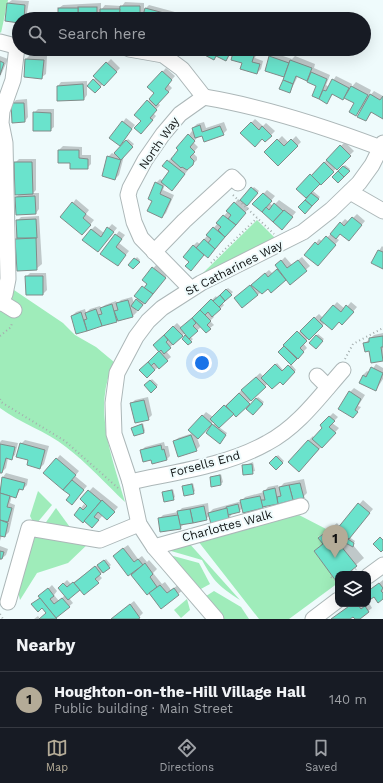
<!DOCTYPE html>
<html lang="en">
<head>
<meta charset="utf-8">
<style>
  :root { --surface:#171b24; --page:#242831; --text:#f1f3f6; --muted:#9ea1a6; --line:#363941; --accent:#b4ab97 }
  body { margin:0; font-family:"Work Sans",sans-serif; background:var(--page); color:var(--text) }
  .controls { position:absolute; right:12px; bottom:12px; display:grid; overflow:hidden; border-radius:8px; box-shadow:0 4px 16px #0002 }
  .controls button { width:36px; height:36px; display:grid; place-items:center; padding:0; border:0; border-bottom:1px solid var(--line); background:var(--surface); color:var(--text); font:20px sans-serif }
  .you { position:absolute; left:202px; top:363px; width:14px; height:14px; margin:-10px; border:3px solid #fff; border-radius:50%; background:#1a73e8; box-shadow:0 0 0 6px #1a73e833 }
  .badge { display:grid; place-items:center; width:26px; height:26px; border-radius:50%; background:var(--accent); color:#111; font-size:13px; font-weight:700 }
  .pin { position:absolute; translate:-50% -33px; filter:drop-shadow(0 1px 2px #0008) }
  .pin::after { content:''; position:absolute; top:21px; width:14px; height:12px; background:inherit; clip-path:polygon(0 0,100% 0,50% 100%) }
  .list { margin:0; padding:0; list-style:none }
  h2 { display:flex; justify-content:space-between; align-items:center; height:52px; margin:0; padding:0 16px; font-size:17px }
  h2 small { font-size:13px; font-weight:400; color:var(--muted) }
  .list li { display:grid; grid-template-columns:26px 1fr auto; gap:12px; align-items:center; box-sizing:border-box; height:56px; padding:0 16px; border-top:1px solid var(--line) }
  .list b { display:block; font-size:15px; white-space:nowrap }
  .list p { margin:0; font-size:13px; white-space:nowrap; color:var(--muted) }
  .list em { font-size:13px; font-style:normal; color:var(--muted) }
  .icon { flex:none; width:22px; height:22px; fill:none; stroke:currentColor; stroke-width:2; stroke-linecap:round; stroke-linejoin:round }
  .map { position:relative; flex:none; width:383px; height:619px; overflow:hidden }
  .search { position:absolute; background:var(--surface); box-shadow:0 4px 16px #0002; left:12px; right:12px; top:12px; height:44px; display:flex; align-items:center; gap:10px; box-sizing:border-box; padding:0 14px; border-radius:22px; color:var(--muted); font-size:15px }
  .sheet { height:108px; background:var(--surface) }
  nav { display:flex; justify-content:space-around; align-items:center; box-sizing:border-box; height:56px; border-top:1px solid var(--line); background:var(--surface); font-size:11px; color:var(--muted) }
  nav a { display:grid; justify-items:center; gap:2px }
  nav .on { color:var(--accent) }
  .map>svg:first-child { display:block }
  .green { fill:#9fecba }
  .shadow { fill:#0003 }
  .building { fill:#6ae3cc; stroke:#818b89 }
  .lines { fill:none; stroke-linecap:round; stroke-linejoin:round }
  .minor-casing { stroke:#acb7b8; stroke-width:17 }
  .path { stroke:#a4aeae; stroke-width:2; stroke-dasharray:1 3; stroke-linecap:butt }
  .minor { stroke:#fff; stroke-width:15 }
  .labels { text-anchor:middle; stroke-width:4; stroke-linejoin:round; paint-order:stroke }
  .street-label { font-size:12px; fill:#0f1313; stroke:#effbfc }
</style>
</head>
<body>
<div class="map">
<svg width="383" height="619" viewBox="0 0 383 619">
  <rect width="100%" height="100%" fill="#effbfc"/>
  <g class="green">
    <path d="M 0,0 L 8,0 L 1,33 L 0,32 Z"/>
    <path d="M 257,220 L 277,240 L 202,274 Z"/>
    <path d="M 14,290 L 63,323 L 75,335 L 96,347 L 114,362 C 92,408 112,457 125,502 C 106,484 87,463 66,447 C 46,431 20,423 0,408 L 0,311 Z"/>
    <path d="M 38,491 L 52,505 L 37,523 L 33,522 L 30,516 Z"/>
    <path d="M 56,508 L 72,530 L 44,525 Z"/>
    <path d="M 299,515 L 328,530 L 318,537 L 323,544 L 314,551 L 338,583 L 289,619 L 259,619 L 198,541 Z"/>
    <path d="M 33,534 L 90,542 L 68,563 L 37,573 L 20,600 L 17,587 Z"/>
    <path d="M 188,542 L 240,600 C 219,586 214,582 202,560 L 171,551 L 169,548 Z"/>
    <path d="M 166,554 L 199,563 L 210,584 L 199,590 Z"/>
    <path d="M 214,591 L 241,607 L 249,619 L 224,619 L 203,598 Z"/>
    <path d="M 187,599 L 190,610 L 181,618 L 174,610 Z"/>
  </g>
  <g class="shadow">
    <path d="M 12,0 L 29,1 L 26,19 L 19,19 L 19,22 L 8,3 Z"/>
    <path d="M 125,2 L 144,3 L 144,10 L 149,5 L 186,15 L 185,19 L 101,19 L 101,16 L 98,19 L 59,19 L 59,8 L 63,5 L 101,3 L 101,10 L 105,5 L 122,6 Z"/>
    <path d="M 200,49 L 233,49 L 226,60 L 217,55 L 214,59 Z"/>
    <path d="M 235,49 L 258,49 L 255,58 L 263,61 L 261,69 L 257,73 L 243,63 L 232,60 Z"/>
    <path d="M 274,53 L 292,59 L 295,56 L 315,64 L 314,68 L 330,75 L 326,85 L 329,87 L 336,76 L 352,84 L 350,89 L 356,82 L 371,90 L 368,98 L 374,91 L 383,96 L 383,118 L 372,112 L 366,120 L 362,108 L 356,115 L 355,103 L 347,93 L 343,98 L 333,94 L 327,102 L 313,95 L 317,86 L 298,76 L 290,92 L 285,77 L 266,70 L 270,57 Z"/>
    <path d="M 30,55 L 47,56 L 46,74 L 42,77 L 25,76 L 26,59 Z"/>
    <path d="M 0,56 L 8,59 L 0,77 Z"/>
    <path d="M 111,59 L 120,68 L 104,85 L 103,84 L 94,92 L 88,86 L 96,77 L 94,76 Z"/>
    <path d="M 166,68 L 175,76 L 168,84 L 172,88 L 158,103 L 160,105 L 153,113 L 156,116 L 145,129 L 142,121 L 148,101 L 156,93 L 149,86 Z"/>
    <path d="M 87,81 L 87,95 L 84,99 L 58,100 L 58,86 L 61,82 Z"/>
    <path d="M 27,99 L 28,117 L 25,121 L 12,104 L 16,100 Z"/>
    <path d="M 38,109 L 54,109 L 54,127 L 50,130 L 34,113 Z"/>
    <path d="M 126,118 L 135,125 L 123,140 L 123,122 Z"/>
    <path d="M 255,119 L 263,126 L 266,123 L 275,131 L 265,141 L 262,138 L 241,133 Z"/>
    <path d="M 204,122 L 206,128 L 224,122 L 227,130 L 223,134 L 199,136 L 193,142 L 198,147 L 193,153 L 197,157 L 197,160 L 187,169 L 188,170 L 176,186 L 165,184 L 163,190 L 174,195 L 166,213 L 162,217 L 153,200 L 156,183 L 160,179 L 163,181 L 170,171 L 164,166 L 172,157 L 173,158 L 189,135 L 192,131 L 195,133 L 193,128 L 197,124 Z"/>
    <path d="M 282,136 L 289,143 L 296,136 L 301,142 L 278,165 L 266,152 Z"/>
    <path d="M 128,139 L 134,144 L 124,156 L 119,175 L 115,179 L 108,157 L 112,153 L 114,154 Z"/>
    <path d="M 345,142 L 354,151 L 313,191 L 320,197 L 305,213 L 308,198 L 297,189 Z"/>
    <path d="M 63,146 L 82,147 L 82,155 L 91,155 L 91,164 L 87,168 L 71,162 L 59,150 Z"/>
    <path d="M 19,159 L 36,159 L 36,190 L 33,193 L 39,193 L 39,209 L 36,213 L 16,197 L 20,194 L 15,163 Z"/>
    <path d="M 345,165 L 350,169 L 338,181 L 333,177 Z"/>
    <path d="M 254,187 L 259,191 L 246,206 L 249,208 L 212,253 L 205,254 L 195,266 L 190,262 L 193,246 L 197,242 L 200,244 L 235,203 L 238,199 L 241,201 Z"/>
    <path d="M 267,190 L 275,196 L 269,203 L 273,206 L 279,200 L 296,212 L 282,228 L 254,204 Z"/>
    <path d="M 76,199 L 89,210 L 86,214 L 94,220 L 86,230 L 73,203 Z"/>
    <path d="M 357,214 L 365,221 L 352,236 L 341,232 L 336,238 L 339,240 L 321,261 L 316,243 L 319,239 L 323,242 L 345,219 L 349,222 Z"/>
    <path d="M 39,216 L 42,264 L 36,269 L 16,239 L 17,221 L 21,217 Z"/>
    <path d="M 112,224 L 117,228 L 98,251 L 91,230 L 95,226 L 104,233 Z"/>
    <path d="M 119,231 L 125,235 L 119,243 L 129,251 L 121,261 L 102,254 Z"/>
    <path d="M 382,246 L 383,247 L 383,268 L 372,262 Z"/>
    <path d="M 137,257 L 140,260 L 133,268 L 130,265 Z"/>
    <path d="M 285,257 L 292,265 L 302,257 L 310,266 L 291,283 L 286,278 L 271,291 L 268,288 L 257,295 L 239,295 L 269,270 L 273,274 L 278,269 L 280,262 Z"/>
    <path d="M 157,264 L 169,273 L 149,299 L 138,310 L 135,308 L 137,312 L 133,316 L 77,333 L 72,316 L 76,312 L 85,309 L 86,313 L 90,309 L 100,306 L 101,308 L 105,305 L 116,301 L 117,304 L 121,300 L 132,297 L 134,303 L 147,283 L 143,280 Z"/>
    <path d="M 30,273 L 46,273 L 47,290 L 43,294 L 26,277 Z"/>
    <path d="M 228,288 L 233,292 L 222,303 L 224,305 L 213,316 L 214,317 L 210,321 L 214,325 L 210,328 L 201,327 L 190,337 L 193,339 L 188,344 L 184,339 L 187,335 L 185,333 L 166,351 L 171,357 L 147,376 L 141,370 L 160,352 L 154,345 L 177,323 L 182,328 L 216,296 L 217,298 Z"/>
    <path d="M 337,302 L 345,309 L 351,302 L 357,307 L 346,320 L 325,323 L 303,343 L 307,348 L 291,364 L 279,352 L 285,345 L 319,314 L 323,318 Z"/>
    <path d="M 383,333 L 383,360 L 371,362 L 369,350 L 364,344 L 374,335 Z"/>
    <path d="M 318,334 L 324,339 L 316,347 L 311,343 Z"/>
    <path d="M 277,363 L 284,371 L 291,364 L 296,370 L 283,383 L 280,380 L 268,383 L 236,416 L 234,413 L 219,427 L 227,433 L 222,441 L 213,425 L 215,423 L 214,421 L 197,438 L 200,446 L 196,450 L 174,442 L 178,438 L 193,433 L 190,430 L 206,412 L 213,417 L 260,373 L 264,377 Z"/>
    <path d="M 376,364 L 383,368 L 383,379 L 376,390 L 360,383 L 363,375 L 367,371 L 370,373 Z"/>
    <path d="M 152,379 L 158,385 L 151,391 L 146,385 Z"/>
    <path d="M 354,388 L 365,395 L 358,406 L 361,407 L 353,417 L 350,392 Z"/>
    <path d="M 148,397 L 152,415 L 148,419 L 132,403 L 135,400 Z"/>
    <path d="M 258,397 L 264,402 L 253,414 L 248,409 Z"/>
    <path d="M 333,413 L 338,417 L 332,423 L 339,428 L 303,467 L 290,462 L 309,440 L 313,436 L 314,438 L 324,428 L 321,425 Z"/>
    <path d="M 143,423 L 145,431 L 144,432 L 132,428 Z"/>
    <path d="M 2,440 L 18,443 L 15,455 L 11,458 L 8,458 L 6,468 L 2,472 L 0,472 L 0,442 Z"/>
    <path d="M 25,440 L 49,446 L 44,464 L 40,468 L 21,444 Z"/>
    <path d="M 164,442 L 165,446 L 168,446 L 170,456 L 166,460 L 152,459 L 141,451 L 145,447 Z"/>
    <path d="M 60,455 L 79,471 L 75,476 L 87,486 L 75,500 L 45,473 Z"/>
    <path d="M 278,455 L 284,461 L 276,469 L 270,463 Z"/>
    <path d="M 253,462 L 255,471 L 244,474 L 243,466 Z"/>
    <path d="M 6,473 L 28,479 L 27,485 L 23,489 L 21,488 L 16,497 L 12,495 L 10,503 L 15,505 L 9,532 L 5,536 L 2,535 L 0,541 L 0,489 L 3,477 Z"/>
    <path d="M 221,474 L 223,482 L 221,484 L 211,477 Z"/>
    <path d="M 304,479 L 307,493 L 303,497 L 264,505 L 262,508 L 243,508 L 239,511 L 232,513 L 229,519 L 210,515 L 206,519 L 184,524 L 180,528 L 159,519 L 163,515 L 178,512 L 182,508 L 208,503 L 209,513 L 213,509 L 242,501 L 245,497 L 264,492 L 268,487 L 278,485 L 279,488 L 284,483 Z"/>
    <path d="M 193,483 L 195,491 L 193,493 L 183,486 Z"/>
    <path d="M 93,487 L 118,507 L 111,515 L 103,515 L 96,523 L 81,508 L 84,504 L 91,510 L 82,499 Z"/>
    <path d="M 173,489 L 175,497 L 173,499 L 163,492 Z"/>
    <path d="M 363,500 L 373,509 L 349,537 L 355,541 L 353,545 L 364,558 L 345,574 L 338,574 L 337,580 L 315,551 L 323,543 L 319,538 L 337,523 L 340,527 Z"/>
    <path d="M 128,545 L 138,559 L 142,556 L 147,562 L 149,560 L 157,569 L 153,573 L 162,584 L 165,582 L 171,590 L 178,585 L 183,590 L 162,607 L 131,573 L 118,552 Z"/>
    <path d="M 0,546 L 8,549 L 6,555 L 0,560 Z"/>
    <path d="M 106,559 L 111,565 L 99,575 L 102,578 L 98,582 L 84,593 L 80,589 L 69,598 L 73,603 L 54,619 L 34,619 L 38,616 L 40,619 L 47,613 L 41,597 L 44,593 L 52,585 L 57,591 L 54,595 L 59,601 L 65,595 L 63,584 L 67,580 L 71,584 Z"/>
    <path d="M 383,580 L 383,598 L 374,596 L 368,600 L 368,592 Z"/>
    <path d="M 134,601 L 143,613 L 137,619 L 112,619 Z"/>
    <path d="M 369,603 L 372,608 L 358,619 L 353,615 L 349,619 L 332,619 L 352,604 L 364,604 L 365,606 Z"/>
  </g>
  <g class="building">
    <path d="M 7,3 L 25,5 L 24,19 L 19,19 L 19,23 L 5,21 Z"/>
    <path d="M 120,6 L 140,6 L 140,19 L 119,19 Z"/>
    <rect x="78" y="7" width="19" height="12"/>
    <rect x="58" y="8" width="20" height="11"/>
    <path d="M 145,8 L 164,13 L 162,19 L 142,19 Z"/>
    <path d="M 100,9 L 120,9 L 119,19 L 100,19 Z"/>
    <path d="M 164,13 L 183,18 L 183,19 L 162,19 Z"/>
    <path d="M 199,49 L 232,49 L 226,61 L 216,56 L 214,60 L 197,51 Z"/>
    <path d="M 234,49 L 255,53 L 252,62 L 260,64 L 257,74 L 240,69 L 242,63 L 231,60 Z"/>
    <path d="M 269,56 L 289,63 L 284,77 L 265,71 Z"/>
    <path d="M 25,59 L 44,60 L 42,79 L 24,77 Z"/>
    <path d="M 290,60 L 312,68 L 307,81 L 296,76 L 293,84 L 283,80 Z"/>
    <path d="M 0,61 L 4,63 L 0,75 Z"/>
    <path d="M 106,62 L 117,72 L 104,86 L 93,76 Z"/>
    <path d="M 162,71 L 172,80 L 165,89 L 169,92 L 156,106 L 149,99 L 154,93 L 147,87 Z"/>
    <path d="M 311,72 L 327,79 L 319,99 L 312,96 L 316,86 L 307,82 Z"/>
    <path d="M 93,79 L 101,87 L 95,93 L 87,86 Z"/>
    <path d="M 332,79 L 349,88 L 343,100 L 332,94 L 327,104 L 319,99 L 323,90 L 326,91 Z"/>
    <path d="M 283,80 L 293,84 L 290,93 L 279,89 Z"/>
    <path d="M 83,84 L 84,100 L 57,101 L 57,86 Z"/>
    <path d="M 351,86 L 368,95 L 356,116 L 349,112 L 354,103 L 344,98 Z"/>
    <path d="M 370,94 L 380,100 L 383,96 L 383,119 L 371,112 L 366,121 L 357,117 Z"/>
    <path d="M 147,100 L 157,110 L 150,118 L 153,120 L 141,134 L 134,128 L 141,121 L 134,115 Z"/>
    <path d="M 11,103 L 24,103 L 25,122 L 12,123 Z"/>
    <path d="M 33,112 L 51,113 L 51,131 L 33,131 Z"/>
    <path d="M 122,121 L 132,129 L 120,146 L 109,138 Z"/>
    <path d="M 251,122 L 259,130 L 262,126 L 272,136 L 265,142 L 262,139 L 255,147 L 240,133 Z"/>
    <path d="M 200,125 L 202,132 L 220,126 L 224,135 L 204,142 L 202,136 L 195,138 L 192,128 Z"/>
    <path d="M 188,134 L 195,141 L 190,147 L 195,152 L 190,157 L 194,161 L 193,165 L 187,170 L 182,167 L 181,168 L 171,159 L 178,150 L 176,148 Z"/>
    <path d="M 277,139 L 284,146 L 291,139 L 298,146 L 278,166 L 264,152 Z"/>
    <path d="M 126,140 L 133,147 L 121,160 L 114,153 Z"/>
    <path d="M 340,145 L 351,156 L 337,170 L 326,160 Z"/>
    <path d="M 58,150 L 79,150 L 79,158 L 88,159 L 88,169 L 70,169 L 70,163 L 58,163 Z"/>
    <path d="M 107,156 L 121,160 L 115,180 L 102,176 Z"/>
    <path d="M 167,160 L 185,174 L 172,191 L 161,182 L 169,171 L 162,166 Z"/>
    <path d="M 14,162 L 32,162 L 33,194 L 15,195 Z"/>
    <path d="M 324,162 L 334,172 L 321,185 L 311,176 Z"/>
    <path d="M 343,166 L 350,171 L 344,177 L 338,171 Z"/>
    <path d="M 338,171 L 344,177 L 338,183 L 332,177 Z"/>
    <path d="M 310,174 L 320,184 L 306,198 L 296,189 Z"/>
    <path d="M 155,182 L 163,186 L 160,194 L 171,199 L 162,218 L 147,211 L 152,201 L 148,199 Z"/>
    <path d="M 251,187 L 258,193 L 247,206 L 240,200 Z"/>
    <path d="M 263,193 L 272,201 L 262,212 L 252,204 Z"/>
    <path d="M 311,193 L 319,199 L 312,206 L 305,200 Z"/>
    <path d="M 35,196 L 36,214 L 16,215 L 15,197 Z"/>
    <path d="M 305,200 L 312,206 L 305,214 L 298,207 Z"/>
    <path d="M 72,202 L 86,214 L 83,218 L 91,225 L 82,235 L 60,217 Z"/>
    <path d="M 234,202 L 246,213 L 236,225 L 228,219 L 231,215 L 226,211 Z"/>
    <path d="M 274,203 L 283,211 L 273,222 L 262,212 L 266,207 L 269,210 Z"/>
    <path d="M 284,210 L 293,217 L 282,230 L 273,222 Z"/>
    <path d="M 223,215 L 236,225 L 225,237 L 218,230 L 221,227 L 216,223 Z"/>
    <path d="M 352,217 L 362,225 L 349,241 L 340,234 L 336,239 L 330,234 L 340,222 L 344,226 Z"/>
    <path d="M 36,219 L 37,238 L 17,238 L 16,220 Z"/>
    <path d="M 107,227 L 114,232 L 98,252 L 82,240 L 91,229 L 101,237 Z"/>
    <path d="M 213,227 L 225,237 L 215,249 L 208,243 L 211,239 L 206,235 Z"/>
    <path d="M 115,234 L 122,239 L 116,247 L 126,255 L 118,266 L 100,254 Z"/>
    <path d="M 326,236 L 336,245 L 318,266 L 304,255 L 315,242 L 318,245 Z"/>
    <path d="M 36,238 L 37,270 L 17,271 L 15,239 Z"/>
    <path d="M 204,239 L 215,249 L 208,258 L 196,248 Z"/>
    <path d="M 193,245 L 204,255 L 191,271 L 185,266 L 189,262 L 183,257 Z"/>
    <path d="M 378,250 L 383,252 L 383,269 L 371,263 Z"/>
    <path d="M 134,258 L 140,262 L 133,269 L 128,265 Z"/>
    <path d="M 281,260 L 287,268 L 298,260 L 307,271 L 290,285 L 275,265 Z"/>
    <path d="M 152,267 L 166,278 L 153,294 L 144,288 L 147,284 L 142,280 Z"/>
    <path d="M 277,269 L 286,280 L 271,293 L 268,289 L 262,294 L 251,285 L 265,273 L 268,277 Z"/>
    <path d="M 25,276 L 43,276 L 43,295 L 26,295 Z"/>
    <path d="M 250,285 L 258,295 L 242,308 L 234,298 Z"/>
    <path d="M 142,286 L 153,294 L 145,304 L 134,296 Z"/>
    <path d="M 226,289 L 232,295 L 225,301 L 220,295 Z"/>
    <path d="M 220,295 L 225,301 L 219,307 L 213,301 Z"/>
    <path d="M 136,299 L 143,305 L 138,311 L 131,306 Z"/>
    <path d="M 211,299 L 221,309 L 212,317 L 208,312 L 205,315 L 200,310 Z"/>
    <path d="M 128,300 L 133,317 L 118,321 L 114,311 L 118,310 L 116,303 Z"/>
    <path d="M 112,304 L 117,322 L 102,326 L 98,315 L 102,314 L 100,308 Z"/>
    <path d="M 333,305 L 341,312 L 346,305 L 354,312 L 342,325 L 339,322 L 332,330 L 320,320 Z"/>
    <path d="M 96,309 L 102,326 L 87,331 L 84,320 L 87,319 L 85,313 Z"/>
    <path d="M 200,310 L 211,321 L 207,325 L 211,329 L 206,333 L 192,318 Z"/>
    <path d="M 81,312 L 87,331 L 76,334 L 71,316 Z"/>
    <path d="M 314,317 L 323,326 L 309,340 L 300,331 Z"/>
    <path d="M 192,318 L 196,323 L 193,326 L 198,331 L 189,339 L 180,328 Z"/>
    <path d="M 173,326 L 183,336 L 173,345 L 164,335 Z"/>
    <path d="M 297,331 L 307,341 L 300,348 L 304,352 L 298,359 L 283,345 Z"/>
    <path d="M 164,335 L 168,340 L 166,342 L 171,348 L 164,354 L 161,350 L 159,352 L 153,345 Z"/>
    <path d="M 185,335 L 192,342 L 188,345 L 182,339 Z"/>
    <path d="M 316,335 L 323,341 L 316,349 L 309,343 Z"/>
    <path d="M 383,336 L 383,347 L 381,347 L 383,361 L 371,363 L 369,351 L 365,352 L 363,343 L 369,342 L 369,338 Z"/>
    <path d="M 284,346 L 297,359 L 291,365 L 278,352 Z"/>
    <path d="M 159,351 L 168,361 L 159,369 L 154,363 L 151,366 L 148,362 Z"/>
    <path d="M 148,362 L 155,370 L 147,378 L 139,370 Z"/>
    <path d="M 275,364 L 282,371 L 288,365 L 295,372 L 283,385 L 280,382 L 272,389 L 261,378 Z"/>
    <path d="M 371,367 L 383,373 L 376,391 L 359,383 L 363,375 L 366,377 Z"/>
    <path d="M 256,377 L 266,387 L 251,401 L 241,390 Z"/>
    <path d="M 150,380 L 157,387 L 151,393 L 144,385 Z"/>
    <path d="M 349,391 L 361,399 L 355,410 L 358,412 L 353,418 L 338,409 Z"/>
    <path d="M 239,393 L 250,404 L 236,417 L 226,406 Z"/>
    <path d="M 256,398 L 263,404 L 253,415 L 246,409 Z"/>
    <path d="M 144,400 L 149,420 L 135,423 L 130,403 Z"/>
    <path d="M 224,405 L 234,414 L 219,428 L 210,419 Z"/>
    <path d="M 202,415 L 212,424 L 198,439 L 188,430 Z"/>
    <path d="M 329,416 L 335,421 L 329,427 L 336,433 L 322,448 L 312,439 L 322,428 L 320,425 Z"/>
    <path d="M 142,424 L 144,433 L 134,436 L 131,428 Z"/>
    <path d="M 212,424 L 226,435 L 220,444 L 206,433 Z"/>
    <path d="M 191,435 L 197,451 L 178,457 L 173,441 Z"/>
    <path d="M 308,440 L 319,449 L 299,472 L 288,462 Z"/>
    <path d="M 20,443 L 45,450 L 40,469 L 27,465 L 28,460 L 16,457 Z"/>
    <path d="M 0,444 L 15,447 L 12,460 L 6,458 L 2,473 L 0,473 Z"/>
    <path d="M 161,445 L 162,450 L 164,449 L 167,460 L 152,464 L 151,460 L 143,462 L 140,450 Z"/>
    <path d="M 276,456 L 283,463 L 276,470 L 269,463 Z"/>
    <path d="M 56,458 L 76,475 L 63,490 L 43,473 Z"/>
    <path d="M 252,464 L 253,474 L 243,475 L 242,465 Z"/>
    <path d="M 220,475 L 221,485 L 211,487 L 210,477 Z"/>
    <path d="M 2,477 L 25,483 L 23,490 L 19,489 L 16,498 L 0,493 Z"/>
    <path d="M 72,480 L 84,490 L 72,505 L 66,500 L 70,495 L 63,490 Z"/>
    <path d="M 300,483 L 304,498 L 293,500 L 289,485 Z"/>
    <path d="M 192,484 L 194,494 L 184,496 L 182,486 Z"/>
    <path d="M 289,485 L 293,500 L 278,504 L 277,497 L 281,496 L 279,487 Z"/>
    <path d="M 275,488 L 278,504 L 262,507 L 261,500 L 265,500 L 263,491 Z"/>
    <path d="M 88,490 L 101,501 L 83,523 L 74,515 L 80,507 L 83,510 L 87,506 L 80,499 Z"/>
    <path d="M 172,490 L 174,500 L 164,502 L 162,492 Z"/>
    <path d="M 0,493 L 10,496 L 7,507 L 12,508 L 8,522 L 0,520 Z"/>
    <path d="M 260,496 L 263,508 L 243,513 L 240,500 Z"/>
    <path d="M 102,500 L 115,512 L 107,520 L 98,512 L 94,517 L 99,520 L 92,528 L 84,521 Z"/>
    <path d="M 358,503 L 370,513 L 349,539 L 337,529 Z"/>
    <path d="M 238,504 L 240,512 L 228,515 L 226,507 Z"/>
    <path d="M 204,506 L 207,520 L 193,523 L 190,509 Z"/>
    <path d="M 227,508 L 229,520 L 211,524 L 208,513 Z"/>
    <path d="M 190,509 L 193,523 L 180,525 L 177,511 Z"/>
    <path d="M 178,515 L 181,529 L 160,532 L 158,518 Z"/>
    <path d="M 0,520 L 8,523 L 5,537 L 0,536 Z"/>
    <path d="M 328,530 L 357,566 L 347,574 L 338,574 L 336,581 L 314,551 L 323,544 L 318,538 Z"/>
    <path d="M 337,532 L 354,543 L 353,547 L 334,537 Z"/>
    <path d="M 380,537 L 383,540 L 383,550 L 381,552 L 373,544 Z"/>
    <path d="M 123,548 L 134,562 L 138,559 L 143,565 L 128,576 L 113,556 Z"/>
    <path d="M 0,551 L 4,552 L 2,559 L 0,559 Z"/>
    <path d="M 104,560 L 110,568 L 103,573 L 97,565 Z"/>
    <path d="M 145,563 L 153,574 L 150,577 L 157,587 L 147,595 L 131,575 Z"/>
    <path d="M 95,566 L 101,574 L 95,579 L 99,583 L 84,595 L 74,583 Z"/>
    <path d="M 73,582 L 80,590 L 68,600 L 58,588 L 63,583 L 67,587 Z"/>
    <path d="M 379,583 L 383,588 L 381,591 L 383,593 L 383,599 L 378,603 L 374,597 L 368,601 L 368,591 Z"/>
    <path d="M 160,585 L 167,593 L 174,588 L 179,595 L 161,609 L 149,593 Z"/>
    <path d="M 48,588 L 54,596 L 50,599 L 54,604 L 62,598 L 70,607 L 56,618 L 38,596 Z"/>
    <path d="M 40,598 L 56,618 L 57,619 L 39,619 L 46,613 L 42,608 L 38,612 L 31,604 Z"/>
    <path d="M 130,604 L 140,618 L 138,619 L 111,619 Z"/>
    <path d="M 352,604 L 357,604 L 361,609 L 365,606 L 369,612 L 360,619 L 355,619 L 353,617 L 350,619 L 331,619 Z"/>
  </g>
  <g class="lines">
    <defs>
      <g id="minor">
        <path d="M 0,42 L 19,47"/>
        <path d="M 129,49 L 163,55 L 182,69 L 204,97"/>
        <path d="M 350,192 L 383,211"/>
        <path d="M 154,252 L 184,221 L 232,177 L 238,183"/>
        <path d="M 191,289 L 141,238 L 134,222 L 128,195 L 130,188 L 145,160 L 163,134 L 180,114 L 204,97 C 264,107 323,126 381,148"/>
        <path d="M 1,302 L 14,310"/>
        <path d="M 0,303 L 5,294 L 8,279 L 5,143 L 1,123 L 2,111 L 13,80 L 17,47"/>
        <path d="M 317,376 L 328,387"/>
        <path d="M 130,482 C 175,472 226,466 267,443 C 298,427 320,396 343,370"/>
        <path d="M 154,547 L 301,506"/>
        <path d="M 368,576 L 383,565"/>
        <path d="M 8,602 L 29,528 L 100,540 L 139,524"/>
        <path d="M 216,619 L 154,547 L 139,524 L 130,482 L 114,434 L 113,403 L 117,373 L 136,337 L 148,321 L 162,308 L 201,283 L 303,232 L 331,210 L 359,183 L 372,165 L 383,143"/>
        <path d="M 313,619 L 338,600"/>
      </g>
    </defs>
    <use href="#minor" class="minor-casing"/>
    <g class="path">
      <path d="M 233,195 L 274,234"/>
      <path d="M 211,263 L 257,218"/>
      <path d="M 0,336 L 11,327 L 12,323"/>
      <path d="M 345,359 L 353,344 L 383,328"/>
      <path d="M 0,399 L 1,402 L 65,441 L 118,488"/>
      <path d="M 349,574 L 356,569"/>
      <path d="M 331,577 L 338,582"/>
      <path d="M 0,614 L 3,619"/>
    </g>
    <use href="#minor" class="minor"/>
  </g>
  <g class="labels">
    <g class="street-label">
      <text transform="translate(159 143) rotate(-55)" y="4">North Way</text>
      <text transform="translate(234 268) rotate(-27)" y="4">St Catharines Way</text>
      <text transform="translate(205 464) rotate(-15)" y="4">Forsells End</text>
      <text transform="translate(227 526) rotate(-15)" y="4">Charlottes Walk</text>
    </g>
  </g>
</svg>
<div class="controls">
<button><svg class="icon" aria-label="layers" viewBox="0 0 24 24"><path d="M12 4l9 5-9 5-9-5zM3 14l9 5 9-5"/></svg></button>
</div>
<div class="you"></div>
<div class="pin badge" style="left:335px;top:558px">1</div>
<div class="search"><svg class="icon" aria-label="search" viewBox="0 0 24 24"><circle cx="10" cy="10" r="6"/><path d="M15 15l6 6"/></svg>Search here</div>
</div>
<section class="sheet">
<h2>Nearby<small></small></h2>
<ul class="list">
<li><span class="badge">1</span><div><b>Houghton-on-the-Hill Village Hall</b><p>Public building · Main Street</p></div><em>140 m</em></li>
</ul>
</section>
<nav>
<a class="on"><svg class="icon" aria-label="map" viewBox="0 0 24 24"><path d="M3 6l6-2 6 2 6-2v14l-6 2-6-2-6 2zM9 4v14M15 6v14"/></svg>Map</a>
<a><svg class="icon" aria-label="directions" viewBox="0 0 24 24"><path d="M12 3l9 9-9 9-9-9zM9 14v-3h6M13 9l2 2-2 2"/></svg>Directions</a>
<a><svg class="icon" aria-label="saved" viewBox="0 0 24 24"><path d="M7 4h10v16l-5-4-5 4z"/></svg>Saved</a>
</nav>
</body>
</html>
